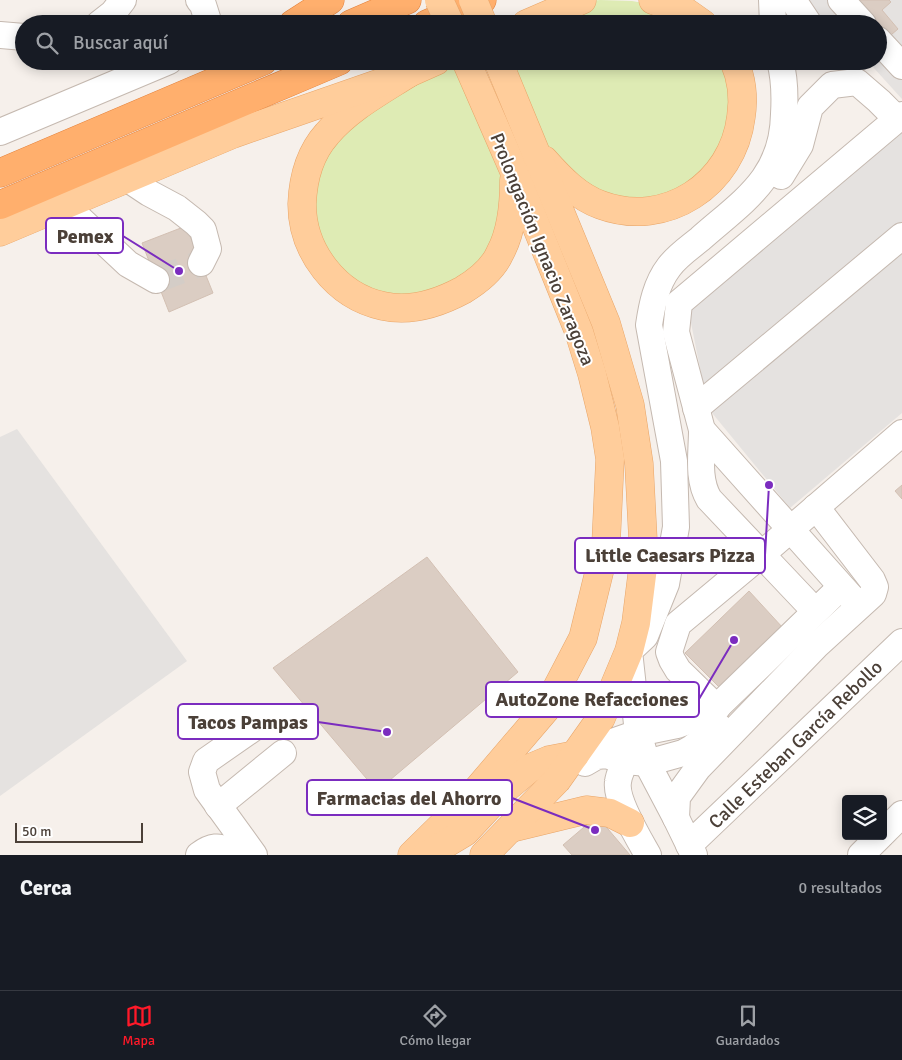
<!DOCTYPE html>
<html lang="es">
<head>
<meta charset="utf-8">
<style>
  :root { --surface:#171b24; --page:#242831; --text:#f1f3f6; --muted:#9ea1a6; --line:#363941; --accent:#ff1929 }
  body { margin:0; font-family:Signika,sans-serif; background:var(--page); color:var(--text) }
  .controls { position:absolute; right:15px; bottom:15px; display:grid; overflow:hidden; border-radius:5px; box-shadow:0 2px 12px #0003 }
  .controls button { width:45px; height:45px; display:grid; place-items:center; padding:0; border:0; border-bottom:1px solid var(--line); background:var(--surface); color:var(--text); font:25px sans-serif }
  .scale { position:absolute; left:15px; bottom:12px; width:128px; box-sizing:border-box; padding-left:5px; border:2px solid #4b4038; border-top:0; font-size:14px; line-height:18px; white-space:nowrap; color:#4b4038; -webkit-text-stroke:4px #fff; paint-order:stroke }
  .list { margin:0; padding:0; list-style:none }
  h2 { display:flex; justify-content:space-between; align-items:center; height:65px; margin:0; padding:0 20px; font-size:21px }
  h2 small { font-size:16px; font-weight:400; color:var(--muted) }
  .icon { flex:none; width:28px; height:28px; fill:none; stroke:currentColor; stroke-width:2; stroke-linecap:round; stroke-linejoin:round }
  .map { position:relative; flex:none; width:902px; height:855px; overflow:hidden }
  .search { position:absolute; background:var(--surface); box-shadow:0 2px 12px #0003; left:15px; right:15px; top:15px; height:55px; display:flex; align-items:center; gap:12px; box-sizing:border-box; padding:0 18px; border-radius:28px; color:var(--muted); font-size:19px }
  .sheet { height:135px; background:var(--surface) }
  nav { display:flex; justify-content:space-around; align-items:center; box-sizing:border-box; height:70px; border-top:1px solid var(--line); background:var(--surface); font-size:14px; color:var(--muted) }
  nav a { display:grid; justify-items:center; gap:2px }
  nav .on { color:var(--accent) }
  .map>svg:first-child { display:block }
  .green { fill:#deebb4 }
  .parking { fill:#e5e2e0 }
  .building { fill:#dbcdc3; stroke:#d3c0b3 }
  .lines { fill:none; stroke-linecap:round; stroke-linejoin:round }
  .minor-tunnel { stroke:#d4cdc7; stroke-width:26; stroke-dasharray:26 13; stroke-linecap:butt }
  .minor-casing { stroke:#c5b9b0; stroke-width:28 }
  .major-casing { stroke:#e8a568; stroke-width:29 }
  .highway-casing { stroke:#e27f39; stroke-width:29 }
  .minor { stroke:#fff; stroke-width:26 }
  .major { stroke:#ffcd9b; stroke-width:28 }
  .highway { stroke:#ffaf6d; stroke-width:28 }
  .major-bridge-casing { stroke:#e8a568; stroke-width:29; stroke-linecap:butt }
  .major-bridge { stroke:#ffcd9b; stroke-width:28 }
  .labels { text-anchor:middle; stroke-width:4; stroke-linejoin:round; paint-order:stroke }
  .street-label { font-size:19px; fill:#4b4038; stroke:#fff }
  .leader { fill:none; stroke:#7b2cbf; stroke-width:2 }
  .callout-dot { fill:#7b2cbf; stroke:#fff; stroke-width:2 }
  .callout { fill:#fff; stroke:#7b2cbf; stroke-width:2 }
  .callout-label { font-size:20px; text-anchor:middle; font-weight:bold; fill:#4b4038 }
</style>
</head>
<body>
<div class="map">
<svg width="902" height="855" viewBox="0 0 902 855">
  <rect width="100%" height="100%" fill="#f6f0eb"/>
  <g class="green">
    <path d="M 600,0 L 632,1 L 649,4 L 695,24 L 538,24 L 590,1 Z"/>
    <path d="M 447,61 L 460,61 L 509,177 L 512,209 L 469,278 L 387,302 L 337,275 L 312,232 L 318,147 Z"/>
    <path d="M 504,61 L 727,61 L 737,110 L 699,184 L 619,206 L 554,164 Z"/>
  </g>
  <g class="parking">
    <path d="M 787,0 L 902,0 L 902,99 L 873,67 L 862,69 L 829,69 L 819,66 L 814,61 L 878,61 L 878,24 L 787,24 L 785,18 Z"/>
    <path d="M 902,127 L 902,413 L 790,508 L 708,408 L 688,308 Z"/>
    <path d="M 17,429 L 187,661 L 0,796 L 0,437 Z"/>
  </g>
  <g class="building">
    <path d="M 847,0 L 889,0 L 891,2 L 882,10 L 898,29 L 885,40 L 878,31 L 878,24 L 867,24 Z"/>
    <path d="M 186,226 L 213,293 L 169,312 L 142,243 Z"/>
    <path d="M 902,485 L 902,499 L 895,491 Z"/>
    <path d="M 427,557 L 518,672 L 377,791 L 273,668 Z"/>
    <path d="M 749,591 L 783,628 L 720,688 L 685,653 Z"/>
    <path d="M 597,816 L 630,855 L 572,855 L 563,845 Z"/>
  </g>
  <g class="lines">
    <path class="minor-tunnel" d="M 156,280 L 201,263"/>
    <defs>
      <g id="minor">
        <path d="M 199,0 L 203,5 L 209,24"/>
        <path d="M 772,0 L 773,24"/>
        <path d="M 795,0 L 795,3 L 809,24"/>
        <path d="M 841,0 L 863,24"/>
        <path d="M 99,24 L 113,13 L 123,0"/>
        <path d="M 0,35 L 24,37"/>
        <path d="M 878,40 L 902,66"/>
        <path d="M 0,132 L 169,61"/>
        <path d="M 781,176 L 800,145 L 810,107 L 832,85 L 857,82 L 879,101 L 897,119"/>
        <path d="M 128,179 L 149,193 L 177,208 L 196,223 L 203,230 L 208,249 L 201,263"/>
        <path d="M 65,205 L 128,264 L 156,280"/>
        <path d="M 696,408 L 902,236"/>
        <path d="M 702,430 C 702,453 697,479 709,499 L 815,611"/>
        <path d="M 859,606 L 702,430 L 676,332 L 679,303 L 902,115"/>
        <path d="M 717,708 L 678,670 L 672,660 L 669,652 L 678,624 L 762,554 L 902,433"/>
        <path d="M 633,746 C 628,757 619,771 618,782 C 615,800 639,839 648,855"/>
        <path d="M 575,755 L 638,733 L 677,725 L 712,712 L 841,587"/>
        <path d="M 585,763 L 597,756 L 606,755 L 626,761 L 647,763 L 683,753 L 692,748 L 719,727"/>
        <path d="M 218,806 L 283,753"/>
        <path d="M 676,818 L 677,797 L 698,768 L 816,646 L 873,594 L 875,587 L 872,580 L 816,507"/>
        <path d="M 883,833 L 902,814"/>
        <path d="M 689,845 L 902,642"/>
        <path d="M 199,855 C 210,847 221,843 229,855"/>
        <path d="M 254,855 L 207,790 L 202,772 L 206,761 L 262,722"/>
        <path d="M 694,855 L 676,818 L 647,763 L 638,733 L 629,651 L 645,636 L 666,584 L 676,527 L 674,461 L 649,325 C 652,305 656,284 669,267 C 677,256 689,248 700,239 C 743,201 783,178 784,114 C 785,97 785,79 780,61"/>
        <path d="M 861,855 L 880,836"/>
      </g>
      <g id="major">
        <path d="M 653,0 L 686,12 L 703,24"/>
        <path d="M 526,24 L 582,0"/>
        <path d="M 409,73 C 381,91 349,108 327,134 C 310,153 303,178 302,204 C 302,251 336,296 383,306 C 410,312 439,303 463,290 C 478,281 493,269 500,253 C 512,231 514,205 514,180"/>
        <path d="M 544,160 C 560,178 578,197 601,205 C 666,229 733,184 741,117 C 744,98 742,79 734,61"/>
        <path d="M 0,232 L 233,134 L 409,73 L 436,61"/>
        <path d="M 512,828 L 586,810 L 610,813 L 630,823"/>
        <path d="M 412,855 L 470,798 L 546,709 L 583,638 L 606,544 L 610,459 L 605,427 L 592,374 L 579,332 L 514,171 L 466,61"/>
        <path d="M 427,855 L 465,832 L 505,789 L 530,768 L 549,760 L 575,755"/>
        <path d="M 484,855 L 557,780 L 601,718 L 629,651 L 636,623 L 644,559 L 639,464 L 630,405 L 606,323 L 498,61"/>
      </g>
      <g id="highway">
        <path d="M 293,24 L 330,0"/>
        <path d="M 351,24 L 407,0"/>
        <path d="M 427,24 L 482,0"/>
        <path d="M 0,173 L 263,61"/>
        <path d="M 0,205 L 339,61"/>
      </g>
    </defs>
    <use href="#minor" class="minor-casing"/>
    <use href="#major" class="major-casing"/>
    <use href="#highway" class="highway-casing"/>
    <use href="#minor" class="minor"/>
    <use href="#major" class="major"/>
    <use href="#highway" class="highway"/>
    <defs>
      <g id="major-bridge">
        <path d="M 439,0 L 450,24"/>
        <path d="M 473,0 L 483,24"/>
      </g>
    </defs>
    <use href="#major-bridge" class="major-bridge-casing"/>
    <use href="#major-bridge" class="major-bridge"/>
  </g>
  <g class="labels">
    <g class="street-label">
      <text transform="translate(543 249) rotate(68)" y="7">Prolongación Ignacio Zaragoza</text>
      <text transform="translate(795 744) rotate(-44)" y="7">Calle Esteban García Rebollo</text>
    </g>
  </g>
  <path class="leader" d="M179 271L123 236M769 485L765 555M734 640L699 699M387 732L318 722M595 830L512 798"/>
  <g class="callout-dot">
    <circle cx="179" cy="271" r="5"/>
    <circle cx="769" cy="485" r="5"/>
    <circle cx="734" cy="640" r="5"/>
    <circle cx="387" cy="732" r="5"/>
    <circle cx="595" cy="830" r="5"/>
  </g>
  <g class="callout">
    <rect x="46" y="218" width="77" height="35" rx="5"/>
    <rect x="575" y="538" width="190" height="35" rx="5"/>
    <rect x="486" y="682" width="213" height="35" rx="5"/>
    <rect x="178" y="704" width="140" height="35" rx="5"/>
    <rect x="307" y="780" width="205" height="35" rx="5"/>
  </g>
  <g class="callout-label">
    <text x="85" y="243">Pemex</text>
    <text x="670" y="562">Little Caesars Pizza</text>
    <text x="592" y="706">AutoZone Refacciones</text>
    <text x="248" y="729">Tacos Pampas</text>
    <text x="409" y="805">Farmacias del Ahorro</text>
  </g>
</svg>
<div class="controls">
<button><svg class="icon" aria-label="layers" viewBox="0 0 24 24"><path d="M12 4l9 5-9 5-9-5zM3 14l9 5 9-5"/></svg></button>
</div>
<div class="scale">50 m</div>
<div class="search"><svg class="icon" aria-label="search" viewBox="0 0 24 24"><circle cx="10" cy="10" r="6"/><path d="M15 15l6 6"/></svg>Buscar aquí</div>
</div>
<section class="sheet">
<h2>Cerca<small>0 resultados</small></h2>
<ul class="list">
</ul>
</section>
<nav>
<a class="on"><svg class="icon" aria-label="map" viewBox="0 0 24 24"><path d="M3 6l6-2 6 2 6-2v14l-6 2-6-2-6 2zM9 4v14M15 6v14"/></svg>Mapa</a>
<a><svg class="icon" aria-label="directions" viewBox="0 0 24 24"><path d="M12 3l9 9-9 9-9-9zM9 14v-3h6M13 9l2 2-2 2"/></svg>Cómo llegar</a>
<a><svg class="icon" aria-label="saved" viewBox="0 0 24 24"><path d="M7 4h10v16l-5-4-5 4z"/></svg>Guardados</a>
</nav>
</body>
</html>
